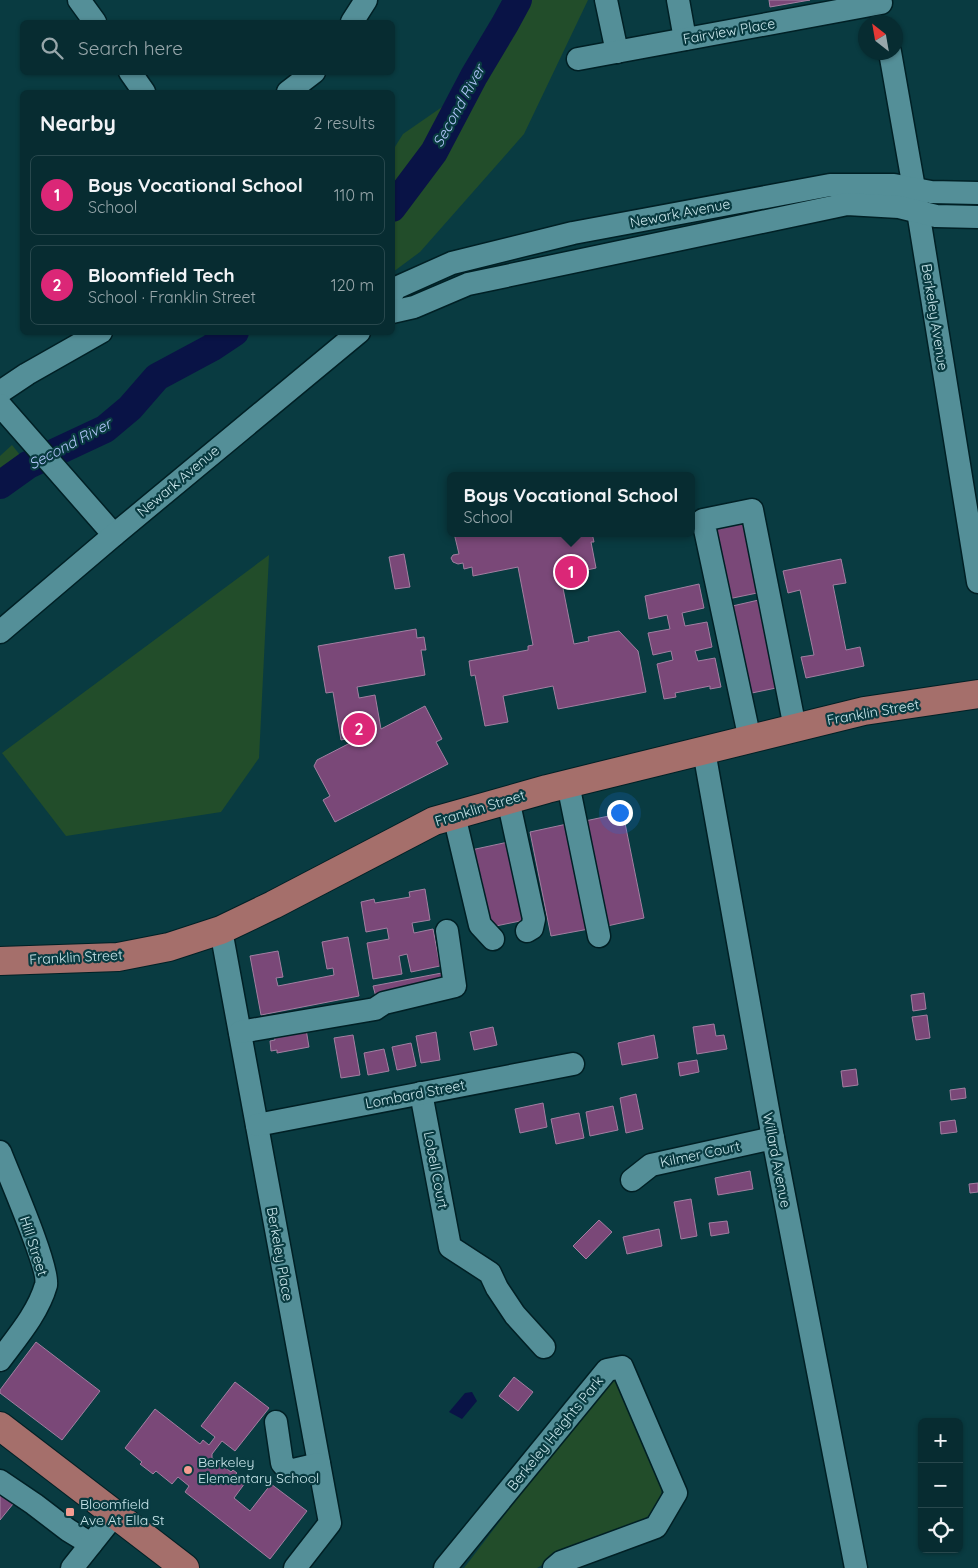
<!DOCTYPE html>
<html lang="en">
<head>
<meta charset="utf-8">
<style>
  :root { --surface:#072c31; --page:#15383d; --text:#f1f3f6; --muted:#98a7ab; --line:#28484d; --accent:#db2777 }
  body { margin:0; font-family:Quicksand,sans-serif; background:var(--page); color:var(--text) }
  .controls { position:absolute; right:15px; bottom:15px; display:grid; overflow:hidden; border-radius:8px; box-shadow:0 1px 4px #0004 }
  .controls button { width:45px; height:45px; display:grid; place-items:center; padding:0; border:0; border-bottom:1px solid var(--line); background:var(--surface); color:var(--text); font:25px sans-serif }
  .compass { position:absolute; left:858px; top:15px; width:45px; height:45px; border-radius:50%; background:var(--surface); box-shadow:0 1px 4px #0004; rotate:329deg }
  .you { position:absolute; left:619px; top:812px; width:18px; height:18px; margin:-12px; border:4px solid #fff; border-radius:50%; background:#1a73e8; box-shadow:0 0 0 8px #1a73e833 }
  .badge { display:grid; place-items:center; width:32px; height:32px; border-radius:50%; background:var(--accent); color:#fff; font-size:16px; font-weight:700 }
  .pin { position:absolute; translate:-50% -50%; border:2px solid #fff; box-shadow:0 1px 5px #0006 }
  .popup { position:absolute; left:447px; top:472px; width:248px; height:65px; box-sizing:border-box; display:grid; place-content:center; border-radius:8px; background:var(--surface); filter:drop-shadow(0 1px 4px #0005); font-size:16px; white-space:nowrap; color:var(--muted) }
  .popup b { font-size:19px; color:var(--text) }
  .popup::after { content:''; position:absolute; left:50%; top:100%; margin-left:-10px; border:10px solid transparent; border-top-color:var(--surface) }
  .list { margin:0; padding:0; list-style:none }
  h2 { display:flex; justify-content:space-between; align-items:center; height:65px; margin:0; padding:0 20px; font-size:21px }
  h2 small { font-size:16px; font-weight:400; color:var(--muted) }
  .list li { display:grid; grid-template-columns:32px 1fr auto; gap:15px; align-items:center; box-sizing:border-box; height:80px; margin:0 10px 10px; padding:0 10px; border:1px solid var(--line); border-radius:8px }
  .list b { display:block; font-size:19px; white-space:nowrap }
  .list p { margin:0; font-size:16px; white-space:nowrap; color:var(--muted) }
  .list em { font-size:16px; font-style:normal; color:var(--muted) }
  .icon { flex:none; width:28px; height:28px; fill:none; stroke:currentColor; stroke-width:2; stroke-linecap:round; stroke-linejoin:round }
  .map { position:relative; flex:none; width:978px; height:1568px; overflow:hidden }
  .search { position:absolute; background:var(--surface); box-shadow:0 1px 4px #0004; left:20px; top:20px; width:375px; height:55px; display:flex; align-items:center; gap:12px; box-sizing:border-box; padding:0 18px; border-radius:8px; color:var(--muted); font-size:19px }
  .panel { position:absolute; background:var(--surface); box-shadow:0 1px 4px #0004; left:20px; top:90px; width:375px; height:245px; border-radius:8px }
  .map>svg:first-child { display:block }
  .green { fill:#224d2a }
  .water { fill:#091346 }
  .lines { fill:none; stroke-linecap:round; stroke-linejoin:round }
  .river { stroke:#091346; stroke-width:28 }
  .building { fill:#7a4878; stroke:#a27fa1 }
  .minor-casing { stroke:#002025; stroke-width:25 }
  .major-casing { stroke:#002025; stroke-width:30 }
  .minor { stroke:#548f98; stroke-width:22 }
  .major { stroke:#a56f6b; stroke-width:28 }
  .poi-dot { fill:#f59c91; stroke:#093b41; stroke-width:2 }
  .labels { text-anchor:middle; stroke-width:4.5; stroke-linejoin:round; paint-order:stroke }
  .street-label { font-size:14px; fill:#c9e6eb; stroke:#093b41 }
  .poi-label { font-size:14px; fill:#c9e6eb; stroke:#093b41; text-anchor:start }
  .water-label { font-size:15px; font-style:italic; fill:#b2c6fa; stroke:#093b41 }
</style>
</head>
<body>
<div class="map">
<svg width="978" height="1568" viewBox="0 0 978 1568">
  <rect width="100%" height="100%" fill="#093b41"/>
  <g class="green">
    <path d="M 503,0 L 588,0 L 524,134 L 420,252 L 393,272 L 393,150 L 403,134 L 442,107 Z"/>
    <path d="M 12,445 L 28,465 L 0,485 L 0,456 Z"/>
    <path d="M 269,555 L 259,758 L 221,812 L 66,836 L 2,753 Z"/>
    <path d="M 614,1372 L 662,1472 L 661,1505 L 635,1527 L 584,1541 L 537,1568 L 464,1568 Z"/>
  </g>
  <path class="water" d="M 472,1392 L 477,1401 L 462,1419 L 449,1412 L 465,1393 Z"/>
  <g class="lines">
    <g class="river">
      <path d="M 392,208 L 434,152 L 474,76 L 505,24 L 518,0"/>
      <path d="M 0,485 L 28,465 L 105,429 L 130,408 L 157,377 L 211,348 L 235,332"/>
    </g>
  </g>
  <g class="building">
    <path d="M 769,0 L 810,0 L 770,7 Z"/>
    <path d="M 747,518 L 762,592 L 728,599 L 713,525 Z"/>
    <path d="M 454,533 L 592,533 L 594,542 L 591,542 L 596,568 L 587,570 L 587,568 L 560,573 L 574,644 L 589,641 L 588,637 L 619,631 L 638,651 L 646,692 L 558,709 L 553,686 L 503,696 L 508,722 L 485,726 L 475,675 L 471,676 L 469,661 L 528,650 L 528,646 L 533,645 L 518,567 L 473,576 L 472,567 L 464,569 L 463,563 L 458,564 L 453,562 L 451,558 L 453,555 L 459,554 Z"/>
    <path d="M 404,554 L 410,587 L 395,589 L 389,557 Z"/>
    <path d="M 841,559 L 846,583 L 833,585 L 846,650 L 860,647 L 864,666 L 806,678 L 801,657 L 814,655 L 800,590 L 788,593 L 783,571 Z"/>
    <path d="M 699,584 L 704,608 L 682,613 L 685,626 L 707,622 L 712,647 L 695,651 L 698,661 L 715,658 L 721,687 L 710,689 L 710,686 L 675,693 L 676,697 L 664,699 L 657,664 L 673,660 L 671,651 L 653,655 L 648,633 L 670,629 L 667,615 L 649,619 L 645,596 Z"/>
    <path d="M 763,599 L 781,687 L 747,694 L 728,607 Z"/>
    <path d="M 416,629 L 417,638 L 424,637 L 426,650 L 421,650 L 425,675 L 357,687 L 359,698 L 375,695 L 381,729 L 425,706 L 442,739 L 436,742 L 448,764 L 335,822 L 323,800 L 330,796 L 314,766 L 317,760 L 352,742 L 350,738 L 341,740 L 333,692 L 326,693 L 318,646 Z"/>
    <path d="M 623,813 L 644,918 L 607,926 L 585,821 Z"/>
    <path d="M 567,824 L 589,929 L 551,936 L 530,832 Z"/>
    <path d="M 513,841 L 530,919 L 486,928 L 488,912 L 481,877 L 477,878 L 471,850 Z"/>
    <path d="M 425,889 L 430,920 L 412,923 L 414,933 L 433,929 L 440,966 L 411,972 L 407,954 L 399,956 L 402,974 L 373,979 L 367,943 L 389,939 L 387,928 L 366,932 L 361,902 L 374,899 L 375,903 L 410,897 L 409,892 Z"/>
    <path d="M 348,937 L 359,996 L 261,1015 L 250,956 L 278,951 L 283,977 L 276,978 L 278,986 L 334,975 L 333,968 L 327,969 L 322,942 Z"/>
    <path d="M 447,972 L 449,984 L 376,997 L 373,986 Z"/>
    <path d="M 924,993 L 926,1009 L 913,1011 L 911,995 Z"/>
    <path d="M 927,1015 L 930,1038 L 916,1040 L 912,1017 Z"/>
    <path d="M 714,1024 L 716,1036 L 724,1035 L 727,1049 L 697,1054 L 693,1027 Z"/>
    <path d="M 493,1027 L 497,1045 L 474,1050 L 470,1032 Z"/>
    <path d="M 306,1029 L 309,1047 L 277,1053 L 277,1050 L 271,1051 L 270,1041 L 275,1040 L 274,1035 Z"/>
    <path d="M 436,1032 L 440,1060 L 421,1063 L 416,1036 Z"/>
    <path d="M 353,1035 L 360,1075 L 341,1078 L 334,1038 Z"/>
    <path d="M 654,1035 L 658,1058 L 622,1065 L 618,1043 Z"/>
    <path d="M 411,1043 L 416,1066 L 397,1070 L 392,1047 Z"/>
    <path d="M 384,1049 L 389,1071 L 368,1075 L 364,1053 Z"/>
    <path d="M 697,1060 L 699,1072 L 680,1076 L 678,1063 Z"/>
    <path d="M 856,1069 L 858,1085 L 843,1087 L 841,1071 Z"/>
    <path d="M 965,1088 L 966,1098 L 951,1100 L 950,1090 Z"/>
    <path d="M 636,1094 L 643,1129 L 626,1133 L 620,1098 Z"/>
    <path d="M 543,1103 L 547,1127 L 520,1133 L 515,1109 Z"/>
    <path d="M 613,1106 L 618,1130 L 590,1136 L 586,1112 Z"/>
    <path d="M 579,1113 L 584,1138 L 556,1144 L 551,1119 Z"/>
    <path d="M 955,1120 L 957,1132 L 941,1134 L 940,1122 Z"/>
    <path d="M 750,1171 L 753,1189 L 718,1195 L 715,1178 Z"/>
    <path d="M 978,1183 L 978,1192 L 970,1193 L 969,1184 Z"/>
    <path d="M 691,1199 L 697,1236 L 681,1239 L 674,1202 Z"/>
    <path d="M 599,1220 L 612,1232 L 586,1259 L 573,1246 Z"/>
    <path d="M 727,1221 L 729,1233 L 711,1236 L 709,1223 Z"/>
    <path d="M 659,1229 L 662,1246 L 627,1254 L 623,1237 Z"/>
    <path d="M 36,1342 L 100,1391 L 62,1440 L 0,1393 L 0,1390 Z"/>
    <path d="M 514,1377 L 533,1392 L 518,1411 L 499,1396 Z"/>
    <path d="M 235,1382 L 269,1408 L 235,1451 L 222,1441 L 212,1454 L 212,1458 L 231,1472 L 233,1470 L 237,1473 L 235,1475 L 245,1483 L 234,1498 L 250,1511 L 271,1484 L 307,1511 L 270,1559 L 185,1492 L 189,1486 L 178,1477 L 172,1484 L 156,1471 L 153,1474 L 140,1464 L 142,1462 L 125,1448 L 155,1409 L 200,1444 L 203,1440 L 209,1445 L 215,1437 L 201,1426 Z"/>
    <path d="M 0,1494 L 13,1504 L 0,1520 Z"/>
  </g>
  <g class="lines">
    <defs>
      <g id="minor">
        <path d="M 79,0 L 95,22"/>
        <path d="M 606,0 L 617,52"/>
        <path d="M 678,0 L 685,39"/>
        <path d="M 352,22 L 366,0"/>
        <path d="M 890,52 L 918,211 L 978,582"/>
        <path d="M 578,59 L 881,3"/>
        <path d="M 130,72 L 144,92"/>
        <path d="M 288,92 L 314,72"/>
        <path d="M 392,294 L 396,288 L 452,263 L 573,233 L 830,185 L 894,185 L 931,192 L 978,193"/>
        <path d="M 392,312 L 414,307 L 468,284 L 847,204 L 899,207 L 936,216 L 978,217"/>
        <path d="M 0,392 L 27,374 L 101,332"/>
        <path d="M 0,405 L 114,535"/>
        <path d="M 0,632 L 114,535 L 359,332"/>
        <path d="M 750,740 L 703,520 L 752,510 L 795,728"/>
        <path d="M 704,751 L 773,1138 L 856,1568"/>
        <path d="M 568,784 L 599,936"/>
        <path d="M 508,799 L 534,919 L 532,928 L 527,931"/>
        <path d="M 454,815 L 480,925 L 493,939"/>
        <path d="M 221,930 L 330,1523 L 295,1568"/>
        <path d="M 240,1032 L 375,1009 L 384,1003 L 455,986 L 447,931"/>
        <path d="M 421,1093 L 450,1247 L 490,1273 L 497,1288 L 515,1315 L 544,1347"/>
        <path d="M 257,1125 L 573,1064"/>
        <path d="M 0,1152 C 8,1173 50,1269 46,1285 C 38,1313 17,1337 0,1360"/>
        <path d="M 632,1180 L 651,1165 L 773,1138"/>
        <path d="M 276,1422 L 282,1463 L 289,1471 L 319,1464"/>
        <path d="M 0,1481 L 34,1504 L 68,1530 L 91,1544"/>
        <path d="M 72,1568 L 115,1514"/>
        <path d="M 445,1568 L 607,1370 L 622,1367 L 676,1493 L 656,1527 L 561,1562 L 554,1568"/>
      </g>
      <g id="major">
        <path d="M 0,961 L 118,957 L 169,947 L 221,930 L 273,905 L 434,821 L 547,789 L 864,711 L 978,694"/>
        <path d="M 0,1426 L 185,1568"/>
      </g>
    </defs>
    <use href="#minor" class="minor-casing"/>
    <use href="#major" class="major-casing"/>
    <use href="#minor" class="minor"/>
    <use href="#major" class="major"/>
  </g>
  <g class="poi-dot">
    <circle cx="188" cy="1470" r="5"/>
    <rect x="65" y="1507" width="10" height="10" rx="2.5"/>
  </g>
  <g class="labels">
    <g class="street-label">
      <text transform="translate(729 31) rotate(-10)" y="5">Fairview Place</text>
      <text transform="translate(680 213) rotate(-11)" y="5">Newark Avenue</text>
      <text transform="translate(935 317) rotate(81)" y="5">Berkeley Avenue</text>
      <text transform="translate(178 481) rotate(-40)" y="5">Newark Avenue</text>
      <text transform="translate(873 712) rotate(-10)" y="5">Franklin Street</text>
      <text transform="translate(480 808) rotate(-17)" y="5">Franklin Street</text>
      <text transform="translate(76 957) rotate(-3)" y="5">Franklin Street</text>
      <text transform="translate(415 1094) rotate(-11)" y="5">Lombard Street</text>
      <text transform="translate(700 1154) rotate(-12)" y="5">Kilmer Court</text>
      <text transform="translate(777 1160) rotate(79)" y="5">Willard Avenue</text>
      <text transform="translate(436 1170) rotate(79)" y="5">Lobell Court</text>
      <text transform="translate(34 1246) rotate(72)" y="5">Hill Street</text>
      <text transform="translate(280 1254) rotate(80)" y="5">Berkeley Place</text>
      <text transform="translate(555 1433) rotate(-51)" y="5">Berkeley Heights Park</text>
    </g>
    <g class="poi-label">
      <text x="198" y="1467">Berkeley<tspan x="198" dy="16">Elementary School</tspan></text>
      <text x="80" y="1509">Bloomfield<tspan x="80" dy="16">Ave At Ella St</tspan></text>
    </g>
    <g class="water-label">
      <text transform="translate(459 106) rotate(-61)" y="5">Second River</text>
      <text transform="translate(70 444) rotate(-28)" y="5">Second River</text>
    </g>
  </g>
</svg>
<div class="controls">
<button>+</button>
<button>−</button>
<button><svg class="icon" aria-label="locate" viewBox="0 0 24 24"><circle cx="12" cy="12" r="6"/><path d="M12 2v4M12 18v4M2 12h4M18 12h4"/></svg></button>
</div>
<svg class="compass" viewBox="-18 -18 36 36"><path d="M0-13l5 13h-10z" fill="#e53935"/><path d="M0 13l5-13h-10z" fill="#98a7ab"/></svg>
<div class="you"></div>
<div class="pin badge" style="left:571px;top:572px">1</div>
<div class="popup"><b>Boys Vocational School</b>School</div>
<div class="pin badge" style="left:359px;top:729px">2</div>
<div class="search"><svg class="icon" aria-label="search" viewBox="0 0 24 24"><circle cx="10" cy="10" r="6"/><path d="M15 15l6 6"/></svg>Search here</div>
<section class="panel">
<h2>Nearby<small>2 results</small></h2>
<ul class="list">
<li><span class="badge">1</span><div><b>Boys Vocational School</b><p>School</p></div><em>110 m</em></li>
<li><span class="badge">2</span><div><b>Bloomfield Tech</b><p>School · Franklin Street</p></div><em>120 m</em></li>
</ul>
</section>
</div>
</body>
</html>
